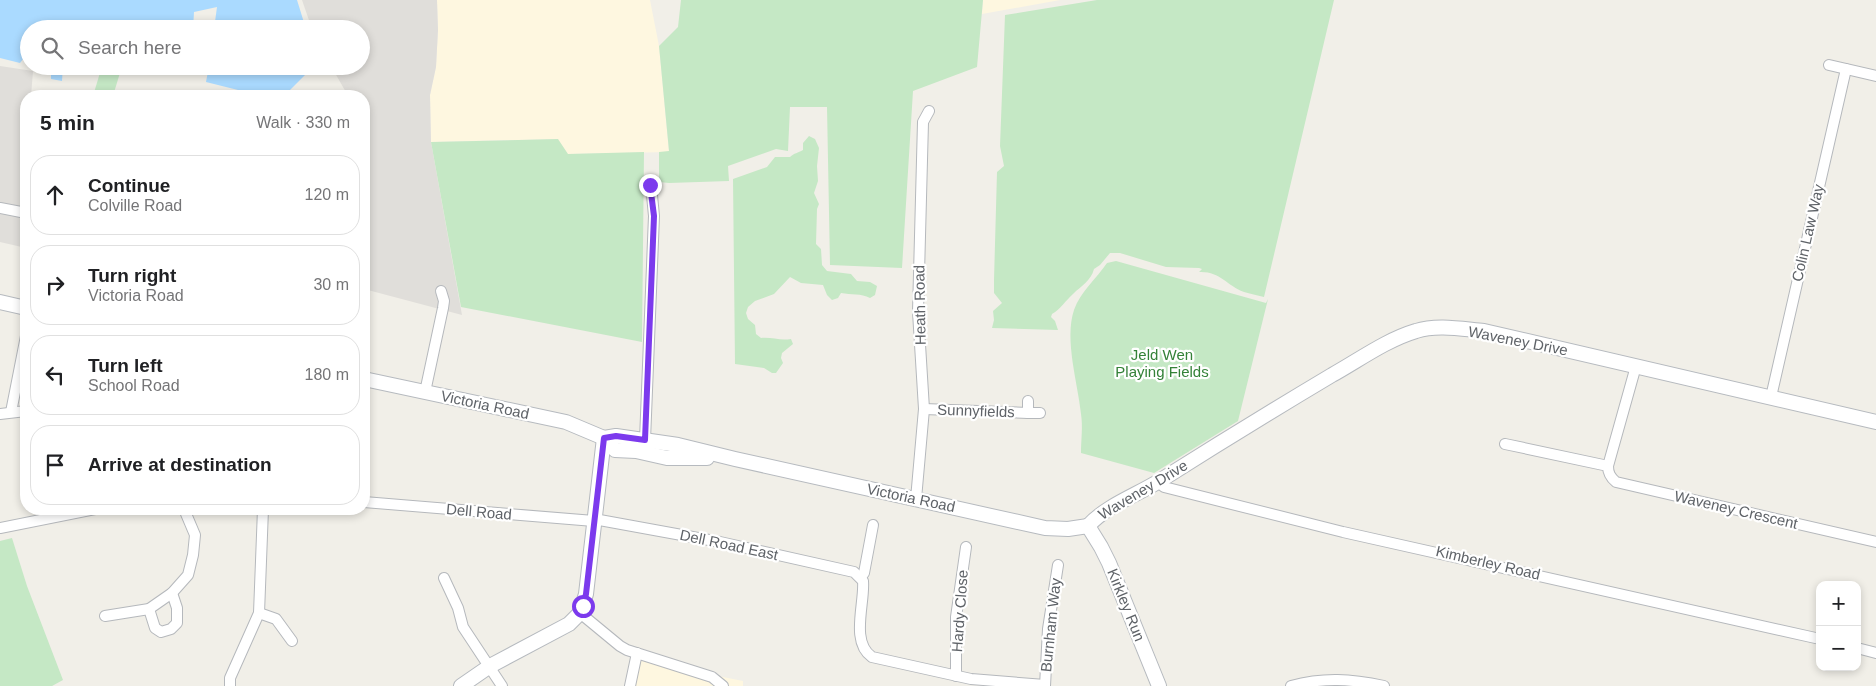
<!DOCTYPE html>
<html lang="en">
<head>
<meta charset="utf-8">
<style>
  :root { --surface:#fff; --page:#f2f2f2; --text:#202124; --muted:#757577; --line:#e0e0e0 }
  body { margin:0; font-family:Helvetica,sans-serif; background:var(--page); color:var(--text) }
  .controls { position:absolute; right:15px; bottom:15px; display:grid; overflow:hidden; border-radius:10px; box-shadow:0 2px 8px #0003 }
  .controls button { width:45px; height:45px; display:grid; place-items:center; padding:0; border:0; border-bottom:1px solid var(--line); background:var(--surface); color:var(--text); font:25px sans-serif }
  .stop { position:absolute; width:15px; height:15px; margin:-11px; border:4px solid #7c3aed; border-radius:50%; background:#fff }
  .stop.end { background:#7c3aed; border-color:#fff; box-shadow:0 1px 5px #0008 }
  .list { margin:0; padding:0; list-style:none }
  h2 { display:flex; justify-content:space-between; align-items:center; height:65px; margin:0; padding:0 20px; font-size:21px }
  h2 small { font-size:16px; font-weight:400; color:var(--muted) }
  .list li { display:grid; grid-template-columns:32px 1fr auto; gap:15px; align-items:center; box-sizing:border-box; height:80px; margin:0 10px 10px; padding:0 10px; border:1px solid var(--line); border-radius:20px }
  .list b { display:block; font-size:19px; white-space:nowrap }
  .list p { margin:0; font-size:16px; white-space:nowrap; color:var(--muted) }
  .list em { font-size:16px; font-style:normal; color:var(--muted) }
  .icon { flex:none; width:28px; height:28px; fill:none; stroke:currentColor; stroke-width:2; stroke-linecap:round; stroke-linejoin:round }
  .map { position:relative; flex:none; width:1876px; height:686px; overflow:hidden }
  .search { position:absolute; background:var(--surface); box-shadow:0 2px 8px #0003; left:20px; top:20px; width:350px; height:55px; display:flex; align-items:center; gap:12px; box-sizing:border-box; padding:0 18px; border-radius:28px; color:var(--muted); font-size:19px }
  .panel { position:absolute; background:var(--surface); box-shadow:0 2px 8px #0003; left:20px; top:90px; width:350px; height:425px; border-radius:20px }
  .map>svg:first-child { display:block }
  .commercial { fill:#fef7e0 }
  .industrial { fill:#e0deda }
  .green { fill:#c5e8c5 }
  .water { fill:#aadaff }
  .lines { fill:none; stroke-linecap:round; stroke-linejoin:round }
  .street-casing { stroke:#b5b8bc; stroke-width:12 }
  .secondary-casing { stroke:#b6babf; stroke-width:16 }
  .street { stroke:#fff; stroke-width:10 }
  .secondary { stroke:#fff; stroke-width:14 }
  .route { stroke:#7c3aed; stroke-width:6 }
  .labels { text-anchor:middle; stroke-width:4.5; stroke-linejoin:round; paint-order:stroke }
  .street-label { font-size:15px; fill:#5f6368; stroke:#fff }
  .park-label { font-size:15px; fill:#348238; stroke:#fff }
</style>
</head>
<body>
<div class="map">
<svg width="1876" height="686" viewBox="0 0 1876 686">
  <rect width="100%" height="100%" fill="#f1efe8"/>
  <g class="commercial">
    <path d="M 437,0 L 650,0 L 659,46 L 669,152 L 567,154 L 557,139 L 431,142 L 430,95 L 436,67 L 438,30 Z"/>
    <path d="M 983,0 L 1060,0 L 982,14 Z"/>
    <path d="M 639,660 L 743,681 L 743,686 L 634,686 Z"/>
  </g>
  <g class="industrial">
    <path d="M 302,0 L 437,0 L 438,30 L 436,67 L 430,95 L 431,142 L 462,315 L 364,289 L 364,96 L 346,96 L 347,94 L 331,66 L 361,66 L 361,29 L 312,29 Z"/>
    <path d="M 0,66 L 33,71 L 31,96 L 26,96 L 26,248 L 0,242 Z"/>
  </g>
  <g class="green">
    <path d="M 681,0 L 983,0 L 977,67 L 913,91 L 902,268 L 830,265 L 827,107 L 790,107 L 788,151 L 776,149 L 728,166 L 729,181 L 669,183 L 659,182 L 659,152 L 669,151 L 659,46 L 678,27 Z"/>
    <path d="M 1097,0 L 1334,0 L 1264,297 C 1257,295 1250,294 1244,292 C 1226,285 1220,271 1199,272 L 1202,269 L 1199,268 L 1166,267 L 1120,253 L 1110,253 L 1100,265 L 1094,269 C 1091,281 1081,286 1073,294 C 1065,301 1061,309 1052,314 L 1051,317 L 1055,321 L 1058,330 L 992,328 L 994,320 L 993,311 L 1002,303 L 994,293 L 994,280 L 997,172 L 1004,166 L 1000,146 L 1005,15 Z"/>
    <path d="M 102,66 L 122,66 L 113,96 L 93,96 Z"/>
    <path d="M 809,136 L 815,139 L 819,148 L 817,166 L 818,181 L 814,193 L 819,204 L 817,209 L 816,244 L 821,249 L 822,265 L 827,271 L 851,274 L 857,281 L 870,282 L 877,286 L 875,295 L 870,298 C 861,293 851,295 841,293 L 838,298 L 832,300 L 827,295 L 823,285 L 801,283 L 790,277 L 774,294 L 755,301 L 748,307 L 746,313 L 748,319 L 755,325 L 756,334 L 761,338 C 772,337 780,341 791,339 L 793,344 L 782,353 L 781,358 L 783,363 L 776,373 L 772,373 L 764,368 L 735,364 L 733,179 L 767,167 L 775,157 L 790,157 C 794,153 798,153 803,150 L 803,143 Z"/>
    <path d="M 558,139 L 568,154 L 644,152 L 642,342 L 461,307 L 431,142 Z"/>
    <path d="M 1116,261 L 1266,303 L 1268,299 L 1238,421 L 1154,473 L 1081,453 C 1081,440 1083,427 1081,414 C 1078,383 1064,340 1074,310 C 1080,292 1097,278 1107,263 Z"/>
    <path d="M 12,538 L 27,586 L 63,680 L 52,686 L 0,686 L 0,541 Z"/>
  </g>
  <g class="water">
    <path d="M 0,0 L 297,0 L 306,29 L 214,29 L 217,7 L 194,12 L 193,29 L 185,29 L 183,20 L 181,29 L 29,29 L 29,51 L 20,63 L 0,58 Z"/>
    <path d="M 51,66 L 63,66 L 62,81 L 51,79 Z"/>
    <path d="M 209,66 L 314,66 L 284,96 L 262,96 L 206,82 Z"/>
  </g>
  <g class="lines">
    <defs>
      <g id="street">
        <path d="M 1829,65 L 1876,76"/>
        <path d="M 0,208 L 21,212"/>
        <path d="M 1636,366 L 1608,466 C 1608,473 1610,477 1616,482 L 1876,542"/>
        <path d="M 425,392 L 443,308 L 444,301 L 441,291"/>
        <path d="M 1771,397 L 1846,69"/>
        <path d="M 924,409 L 1028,413 L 1028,401"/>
        <path d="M 11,412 L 26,336"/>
        <path d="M 1028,413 L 1040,413"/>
        <path d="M 0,414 L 26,411"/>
        <path d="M 645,440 L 654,216 L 651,185"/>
        <path d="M 1505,444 L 1608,466"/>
        <path d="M 1158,482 L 1164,487 L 1343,532 L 1820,639"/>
        <path d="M 916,499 L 924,409 L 918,312 L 923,122 L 929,111"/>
        <path d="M 364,502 L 594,521"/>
        <path d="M 594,519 L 720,542 L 854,572 L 863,581 C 865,603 850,642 872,657 L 971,679 L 1045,685"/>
        <path d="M 0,528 L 95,509"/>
        <path d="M 861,577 L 864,573 L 873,525"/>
        <path d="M 444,578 L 458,608 L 463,627 L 502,686"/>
        <path d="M 149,609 L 155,628 L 161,632 L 171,629 L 177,623 L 177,608 L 172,593"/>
        <path d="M 259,613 L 276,619 L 292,641"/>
        <path d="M 580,613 L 620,646 L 627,650 L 712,677 L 723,686"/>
        <path d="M 105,616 L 149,609 L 172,593 L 188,575 L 193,555 L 195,535 L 184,509"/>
        <path d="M 1857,648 L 1876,653"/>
        <path d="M 956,676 L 956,617 L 966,547"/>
        <path d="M 230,686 L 230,678 L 259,613 L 263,509"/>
        <path d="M 630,686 L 637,653"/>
        <path d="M 1045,686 L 1048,629 L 1058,565"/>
        <path d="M 1291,686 C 1324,677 1351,679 1384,686"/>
      </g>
      <g id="secondary">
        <path d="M 0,302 L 26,308"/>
        <path d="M 364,379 L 566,422 L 604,438 L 615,450 L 636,451 L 667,458 L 707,458"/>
        <path d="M 604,438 L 616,436 L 678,445 L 735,459 L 1045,528 L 1068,529 L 1088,526"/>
        <path d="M 1088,526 C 1107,505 1137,495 1161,480 C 1218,444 1275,409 1332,375 C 1359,360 1386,340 1416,331 C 1437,324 1462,329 1484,331 L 1876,422"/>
        <path d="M 1088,526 L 1101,547 L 1109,563 L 1159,686"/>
        <path d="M 461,686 L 490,666 L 569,624 L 580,613 L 586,594 L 604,438"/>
      </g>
    </defs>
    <use href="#street" class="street-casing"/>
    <use href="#secondary" class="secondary-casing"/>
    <use href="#street" class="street"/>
    <use href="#secondary" class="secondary"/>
  </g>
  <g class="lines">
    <path class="route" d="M 583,606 L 586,594 L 604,438 L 616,436 L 645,440 L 654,216 L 650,185"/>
  </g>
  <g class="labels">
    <g class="street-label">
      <text transform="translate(1808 233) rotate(-77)" y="5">Colin Law Way</text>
      <text transform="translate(920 305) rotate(-91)" y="5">Heath Road</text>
      <text transform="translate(1518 341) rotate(11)" y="5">Waveney Drive</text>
      <text transform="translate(485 405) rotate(12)" y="5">Victoria Road</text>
      <text transform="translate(976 411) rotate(2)" y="5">Sunnyfields</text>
      <text transform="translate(1143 490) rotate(-31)" y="5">Waveney Drive</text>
      <text transform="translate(911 498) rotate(12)" y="5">Victoria Road</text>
      <text transform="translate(1736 510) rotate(13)" y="5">Waveney Crescent</text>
      <text transform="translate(479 512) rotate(5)" y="5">Dell Road</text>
      <text transform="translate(729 545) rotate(12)" y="5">Dell Road East</text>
      <text transform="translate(1488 563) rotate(13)" y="5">Kimberley Road</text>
      <text transform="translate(1126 605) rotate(68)" y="5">Kirkley Run</text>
      <text transform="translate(960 611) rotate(-86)" y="5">Hardy Close</text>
      <text transform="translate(1051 625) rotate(-84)" y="5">Burnham Way</text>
    </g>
    <g class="park-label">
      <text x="1162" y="360">Jeld Wen<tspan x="1162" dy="17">Playing Fields</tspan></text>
    </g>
  </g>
</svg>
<div class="controls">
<button>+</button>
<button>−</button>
</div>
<div class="stop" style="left:583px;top:606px"></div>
<div class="stop end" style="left:650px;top:185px"></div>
<div class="search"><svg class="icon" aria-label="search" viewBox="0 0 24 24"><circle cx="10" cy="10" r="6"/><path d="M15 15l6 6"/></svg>Search here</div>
<section class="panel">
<h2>5 min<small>Walk · 330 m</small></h2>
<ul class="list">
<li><svg class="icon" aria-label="ahead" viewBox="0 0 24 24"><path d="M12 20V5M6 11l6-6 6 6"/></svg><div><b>Continue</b><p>Colville Road</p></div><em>120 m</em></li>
<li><svg class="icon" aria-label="right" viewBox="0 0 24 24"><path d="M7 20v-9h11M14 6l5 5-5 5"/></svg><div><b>Turn right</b><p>Victoria Road</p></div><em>30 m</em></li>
<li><svg class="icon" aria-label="left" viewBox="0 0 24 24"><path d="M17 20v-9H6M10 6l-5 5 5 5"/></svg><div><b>Turn left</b><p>School Road</p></div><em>180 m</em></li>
<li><svg class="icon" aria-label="arrive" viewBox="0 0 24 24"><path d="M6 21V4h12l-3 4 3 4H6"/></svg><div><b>Arrive at destination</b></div></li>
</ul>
</section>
</div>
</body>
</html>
